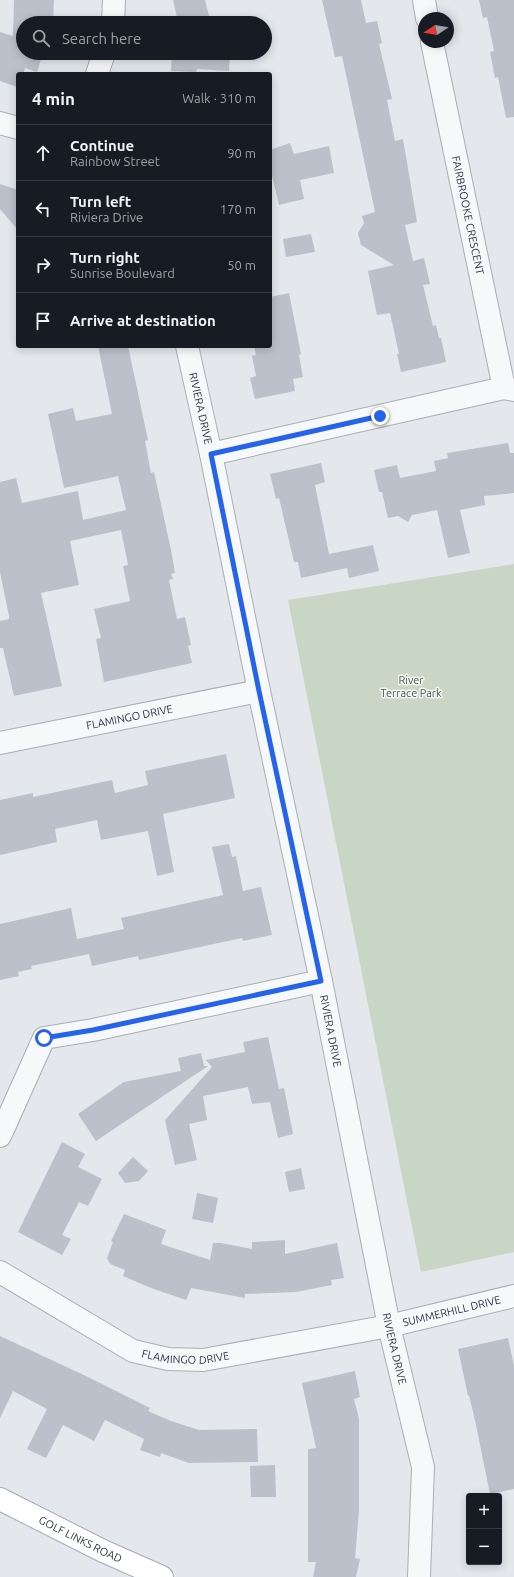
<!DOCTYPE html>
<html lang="en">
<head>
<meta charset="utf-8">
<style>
  :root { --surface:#171b24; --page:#242831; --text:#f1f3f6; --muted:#9ea1a6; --line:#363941 }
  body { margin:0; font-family:Ubuntu,sans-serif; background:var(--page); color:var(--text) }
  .controls { position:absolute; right:12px; bottom:12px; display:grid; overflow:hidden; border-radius:4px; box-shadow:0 2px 10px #0003 }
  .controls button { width:36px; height:36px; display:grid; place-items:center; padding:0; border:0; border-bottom:1px solid var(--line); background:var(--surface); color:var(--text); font:20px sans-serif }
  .compass { position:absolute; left:418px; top:12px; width:36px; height:36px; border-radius:50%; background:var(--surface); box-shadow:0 2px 10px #0003; rotate:258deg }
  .stop { position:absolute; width:12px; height:12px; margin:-9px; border:3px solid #2563eb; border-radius:50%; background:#fff }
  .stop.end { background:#2563eb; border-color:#fff; box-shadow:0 1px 4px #0008 }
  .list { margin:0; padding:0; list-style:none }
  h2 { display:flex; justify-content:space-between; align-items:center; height:52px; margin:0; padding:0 16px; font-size:17px }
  h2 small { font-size:13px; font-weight:400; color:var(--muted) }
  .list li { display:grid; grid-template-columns:26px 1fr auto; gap:12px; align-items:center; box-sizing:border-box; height:56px; padding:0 16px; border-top:1px solid var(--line) }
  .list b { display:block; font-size:15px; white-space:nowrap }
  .list p { margin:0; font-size:13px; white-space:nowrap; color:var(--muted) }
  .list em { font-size:13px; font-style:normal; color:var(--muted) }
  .icon { flex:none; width:22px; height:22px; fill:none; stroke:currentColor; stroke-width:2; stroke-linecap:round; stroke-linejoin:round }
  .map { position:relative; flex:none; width:514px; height:1577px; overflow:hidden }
  .search { position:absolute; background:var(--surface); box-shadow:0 2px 10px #0003; left:16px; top:16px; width:256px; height:44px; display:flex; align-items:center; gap:10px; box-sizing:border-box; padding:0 14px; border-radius:22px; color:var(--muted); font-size:15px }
  .panel { position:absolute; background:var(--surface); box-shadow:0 2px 10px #0003; left:16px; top:72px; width:256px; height:276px; border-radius:4px }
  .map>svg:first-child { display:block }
  .green { fill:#c9d6c5 }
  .building { fill:#bbc0ca }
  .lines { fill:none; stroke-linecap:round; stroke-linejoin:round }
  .minor-casing { stroke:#a9aeb7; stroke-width:24 }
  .major-casing { stroke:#a3abb8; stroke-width:24 }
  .minor { stroke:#f7f8fa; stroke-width:22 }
  .major { stroke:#fff; stroke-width:22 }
  .route { stroke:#2563eb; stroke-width:5 }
  .labels { text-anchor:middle; stroke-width:3; stroke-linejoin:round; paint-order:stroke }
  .street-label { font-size:11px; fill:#2b3445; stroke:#f4f6f9 }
  .park-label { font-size:11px; fill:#3f6138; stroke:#f4f6f9 }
</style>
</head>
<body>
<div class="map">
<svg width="514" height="1577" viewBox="0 0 514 1577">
  <rect width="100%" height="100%" fill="#e4e7ec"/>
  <path class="green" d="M 514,564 L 514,1252 L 421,1272 L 288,600 Z"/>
  <g class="building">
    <path d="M 14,0 L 54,0 L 53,23 L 23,23 L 23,53 L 43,53 L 37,72 L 25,68 L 23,74 L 18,74 L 17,87 L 0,81 L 0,32 L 13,36 Z"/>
    <path d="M 173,0 L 205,0 L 209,16 L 178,22 Z"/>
    <path d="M 322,0 L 361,0 L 366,23 L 377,21 L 382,43 L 379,44 L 392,99 L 387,100 L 395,141 L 403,139 L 417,222 L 405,225 L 413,261 L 424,258 L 430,284 L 423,285 L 433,326 L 436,325 L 439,338 L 441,338 L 446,362 L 401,372 L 397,354 L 399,354 L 390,313 L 377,315 L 368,271 L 394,265 L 361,245 L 358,233 L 364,223 L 362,216 L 375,212 L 342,56 L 335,57 Z"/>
    <path d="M 479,0 L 514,0 L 514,117 L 506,118 L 498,77 L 495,78 L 490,52 L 494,51 L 487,17 L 483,18 Z"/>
    <path d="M 172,53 L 230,53 L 229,71 L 197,69 L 196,72 L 171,71 Z"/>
    <path d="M 290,143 L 294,154 L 329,146 L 334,173 L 300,180 L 304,199 L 279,205 L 270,167 L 270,150 Z"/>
    <path d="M 0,184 L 18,190 L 18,230 L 0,209 Z"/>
    <path d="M 311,234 L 315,252 L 286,257 L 283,239 Z"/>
    <path d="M 289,293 L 301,354 L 299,355 L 303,377 L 293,379 L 295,391 L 255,399 L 250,378 L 256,376 L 252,356 L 256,355 L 254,346 L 270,346 L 270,297 Z"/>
    <path d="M 98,346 L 128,346 L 148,440 L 145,441 L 151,473 L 154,472 L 171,550 L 175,573 L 171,574 L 173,579 L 169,580 L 177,619 L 185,617 L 191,645 L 188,646 L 192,663 L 104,682 L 96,639 L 101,638 L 94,609 L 130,601 L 123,566 L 128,565 L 121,530 L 70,541 L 79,585 L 41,593 L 62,686 L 14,696 L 3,648 L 0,648 L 0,621 L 9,619 L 9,616 L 0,572 L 0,482 L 16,478 L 22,503 L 78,491 L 83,520 L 126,510 L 118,476 L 64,488 L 48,414 L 73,408 L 76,421 L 112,414 Z"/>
    <path d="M 508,443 L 510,453 L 514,453 L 514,493 L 484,496 L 485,505 L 460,510 L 470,553 L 448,558 L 437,510 L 412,515 L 408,522 L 398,516 L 388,518 L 382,492 L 379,492 L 374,470 L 397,465 L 400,478 L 436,471 L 434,461 L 448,458 L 447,453 Z"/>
    <path d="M 321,463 L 325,482 L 315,485 L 329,554 L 373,545 L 379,571 L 349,578 L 347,568 L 301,578 L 298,562 L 294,562 L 279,498 L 276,499 L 270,474 Z"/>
    <path d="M 226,754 L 235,798 L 163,814 L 174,872 L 157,876 L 148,831 L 101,840 L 97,820 L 55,829 L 57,842 L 0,855 L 0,800 L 33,793 L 33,797 L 112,780 L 115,793 L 148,785 L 145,771 Z"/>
    <path d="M 229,844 L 232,857 L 236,856 L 243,891 L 261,887 L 272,935 L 243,941 L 242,938 L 139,960 L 138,956 L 92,966 L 89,954 L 31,966 L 32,969 L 18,972 L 19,976 L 0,980 L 0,924 L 71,908 L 77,939 L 124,929 L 121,918 L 223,895 L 212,847 Z"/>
    <path d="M 268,1037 L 279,1089 L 284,1088 L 293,1134 L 278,1138 L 270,1102 L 252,1104 L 248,1087 L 203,1096 L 207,1120 L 189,1124 L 197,1160 L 175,1165 L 165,1120 L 212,1067 L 206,1060 L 245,1052 L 243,1042 Z"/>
    <path d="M 201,1053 L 204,1066 L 208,1066 L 96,1141 L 78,1114 L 124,1082 L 181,1071 L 178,1058 Z"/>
    <path d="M 62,1142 L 85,1154 L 78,1167 L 102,1179 L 88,1206 L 79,1202 L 62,1235 L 71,1239 L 62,1255 L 18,1232 Z"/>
    <path d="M 133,1157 L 148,1171 L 139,1181 L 125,1183 L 118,1173 Z"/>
    <path d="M 301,1168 L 305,1189 L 289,1192 L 285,1172 Z"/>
    <path d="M 197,1193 L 218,1198 L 213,1223 L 192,1219 Z"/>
    <path d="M 124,1214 L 166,1230 L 161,1244 L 210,1260 L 213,1243 L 221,1243 L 252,1249 L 252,1242 L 285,1240 L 285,1254 L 337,1243 L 344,1278 L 331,1280 L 332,1285 L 296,1292 L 245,1294 L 245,1298 L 191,1288 L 186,1300 L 151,1288 L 123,1276 L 125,1270 L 110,1264 L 107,1258 L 113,1242 L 111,1241 Z"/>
    <path d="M 0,1336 L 88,1377 L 150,1408 L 148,1411 L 171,1421 L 199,1430 L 257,1429 L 258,1462 L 189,1463 L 161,1453 L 160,1457 L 140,1450 L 144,1439 L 105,1420 L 94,1441 L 63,1425 L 46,1458 L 27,1449 L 47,1409 L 13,1391 L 0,1418 Z"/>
    <path d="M 508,1338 L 514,1366 L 514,1489 L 490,1494 L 476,1425 L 469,1395 L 468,1396 L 458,1349 Z"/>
    <path d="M 355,1371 L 360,1397 L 354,1399 L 359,1419 L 359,1511 L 355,1558 L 360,1559 L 356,1577 L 313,1577 L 316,1562 L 308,1562 L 308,1449 L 316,1448 L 302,1383 Z"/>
    <path d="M 275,1465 L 276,1497 L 251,1497 L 250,1466 Z"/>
  </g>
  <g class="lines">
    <defs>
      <g id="minor">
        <path d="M 424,0 L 427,18"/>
        <path d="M 113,23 L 114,0"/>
        <path id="s1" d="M 432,42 L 504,388"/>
        <path d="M 97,74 L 104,53"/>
        <path d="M 0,123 L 18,128"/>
        <path id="s2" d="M 187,346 L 211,454 L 259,691 L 321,981 L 389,1326 L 423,1467 L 419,1577"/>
        <path d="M 211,454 L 504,388 L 514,390"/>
        <path id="s3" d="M 0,743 L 259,691"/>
        <path d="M 0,1136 L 44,1038 L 93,1030 L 321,981"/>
        <path id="s4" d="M 0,1272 L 133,1351 L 168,1359 L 203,1360 L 389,1326 L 514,1296"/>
      </g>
      <g id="major">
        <path id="s5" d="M 0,1499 L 103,1551 L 162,1577"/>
      </g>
    </defs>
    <use href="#minor" class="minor-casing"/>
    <use href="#major" class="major-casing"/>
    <use href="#minor" class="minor"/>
    <use href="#major" class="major"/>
  </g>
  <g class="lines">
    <path class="route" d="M 44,1038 L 93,1030 L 321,981 L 259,691 L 211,454 L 380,416"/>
  </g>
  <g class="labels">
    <g class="street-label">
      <text dy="4" stroke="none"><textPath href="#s1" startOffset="177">FAIRBROOKE CRESCENT</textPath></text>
      <text dy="4" stroke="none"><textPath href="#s2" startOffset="64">RIVIERA DRIVE</textPath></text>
      <text dy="4" stroke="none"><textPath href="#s3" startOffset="132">FLAMINGO DRIVE</textPath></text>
      <text dy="4" stroke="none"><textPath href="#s2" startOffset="700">RIVIERA DRIVE</textPath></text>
      <text dy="4" stroke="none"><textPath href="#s4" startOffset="479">SUMMERHILL DRIVE</textPath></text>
      <text dy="4" stroke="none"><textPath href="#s2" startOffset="1024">RIVIERA DRIVE</textPath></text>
      <text dy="4" stroke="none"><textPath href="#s4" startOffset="208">FLAMINGO DRIVE</textPath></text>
      <text dy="4" stroke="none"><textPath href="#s5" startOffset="90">GOLF LINKS ROAD</textPath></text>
    </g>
    <g class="park-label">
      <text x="411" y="684">River<tspan x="411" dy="13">Terrace Park</tspan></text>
    </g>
  </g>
</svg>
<div class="controls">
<button>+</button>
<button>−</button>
</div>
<svg class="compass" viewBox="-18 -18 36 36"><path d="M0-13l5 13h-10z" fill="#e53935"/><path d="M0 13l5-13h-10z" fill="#9ea1a6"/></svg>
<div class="stop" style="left:44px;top:1038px"></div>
<div class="stop end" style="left:380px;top:416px"></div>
<div class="search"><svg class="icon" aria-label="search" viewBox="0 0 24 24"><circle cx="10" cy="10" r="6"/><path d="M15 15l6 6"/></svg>Search here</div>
<section class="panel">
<h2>4 min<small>Walk · 310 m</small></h2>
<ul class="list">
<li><svg class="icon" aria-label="ahead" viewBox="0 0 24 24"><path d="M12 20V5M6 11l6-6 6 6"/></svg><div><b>Continue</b><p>Rainbow Street</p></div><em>90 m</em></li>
<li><svg class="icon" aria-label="left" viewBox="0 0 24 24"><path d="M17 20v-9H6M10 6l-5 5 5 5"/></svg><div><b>Turn left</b><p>Riviera Drive</p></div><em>170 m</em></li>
<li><svg class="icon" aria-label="right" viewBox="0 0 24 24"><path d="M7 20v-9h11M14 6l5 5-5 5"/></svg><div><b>Turn right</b><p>Sunrise Boulevard</p></div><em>50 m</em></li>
<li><svg class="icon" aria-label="arrive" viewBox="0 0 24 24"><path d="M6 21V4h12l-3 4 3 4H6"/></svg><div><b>Arrive at destination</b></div></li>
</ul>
</section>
</div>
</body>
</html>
